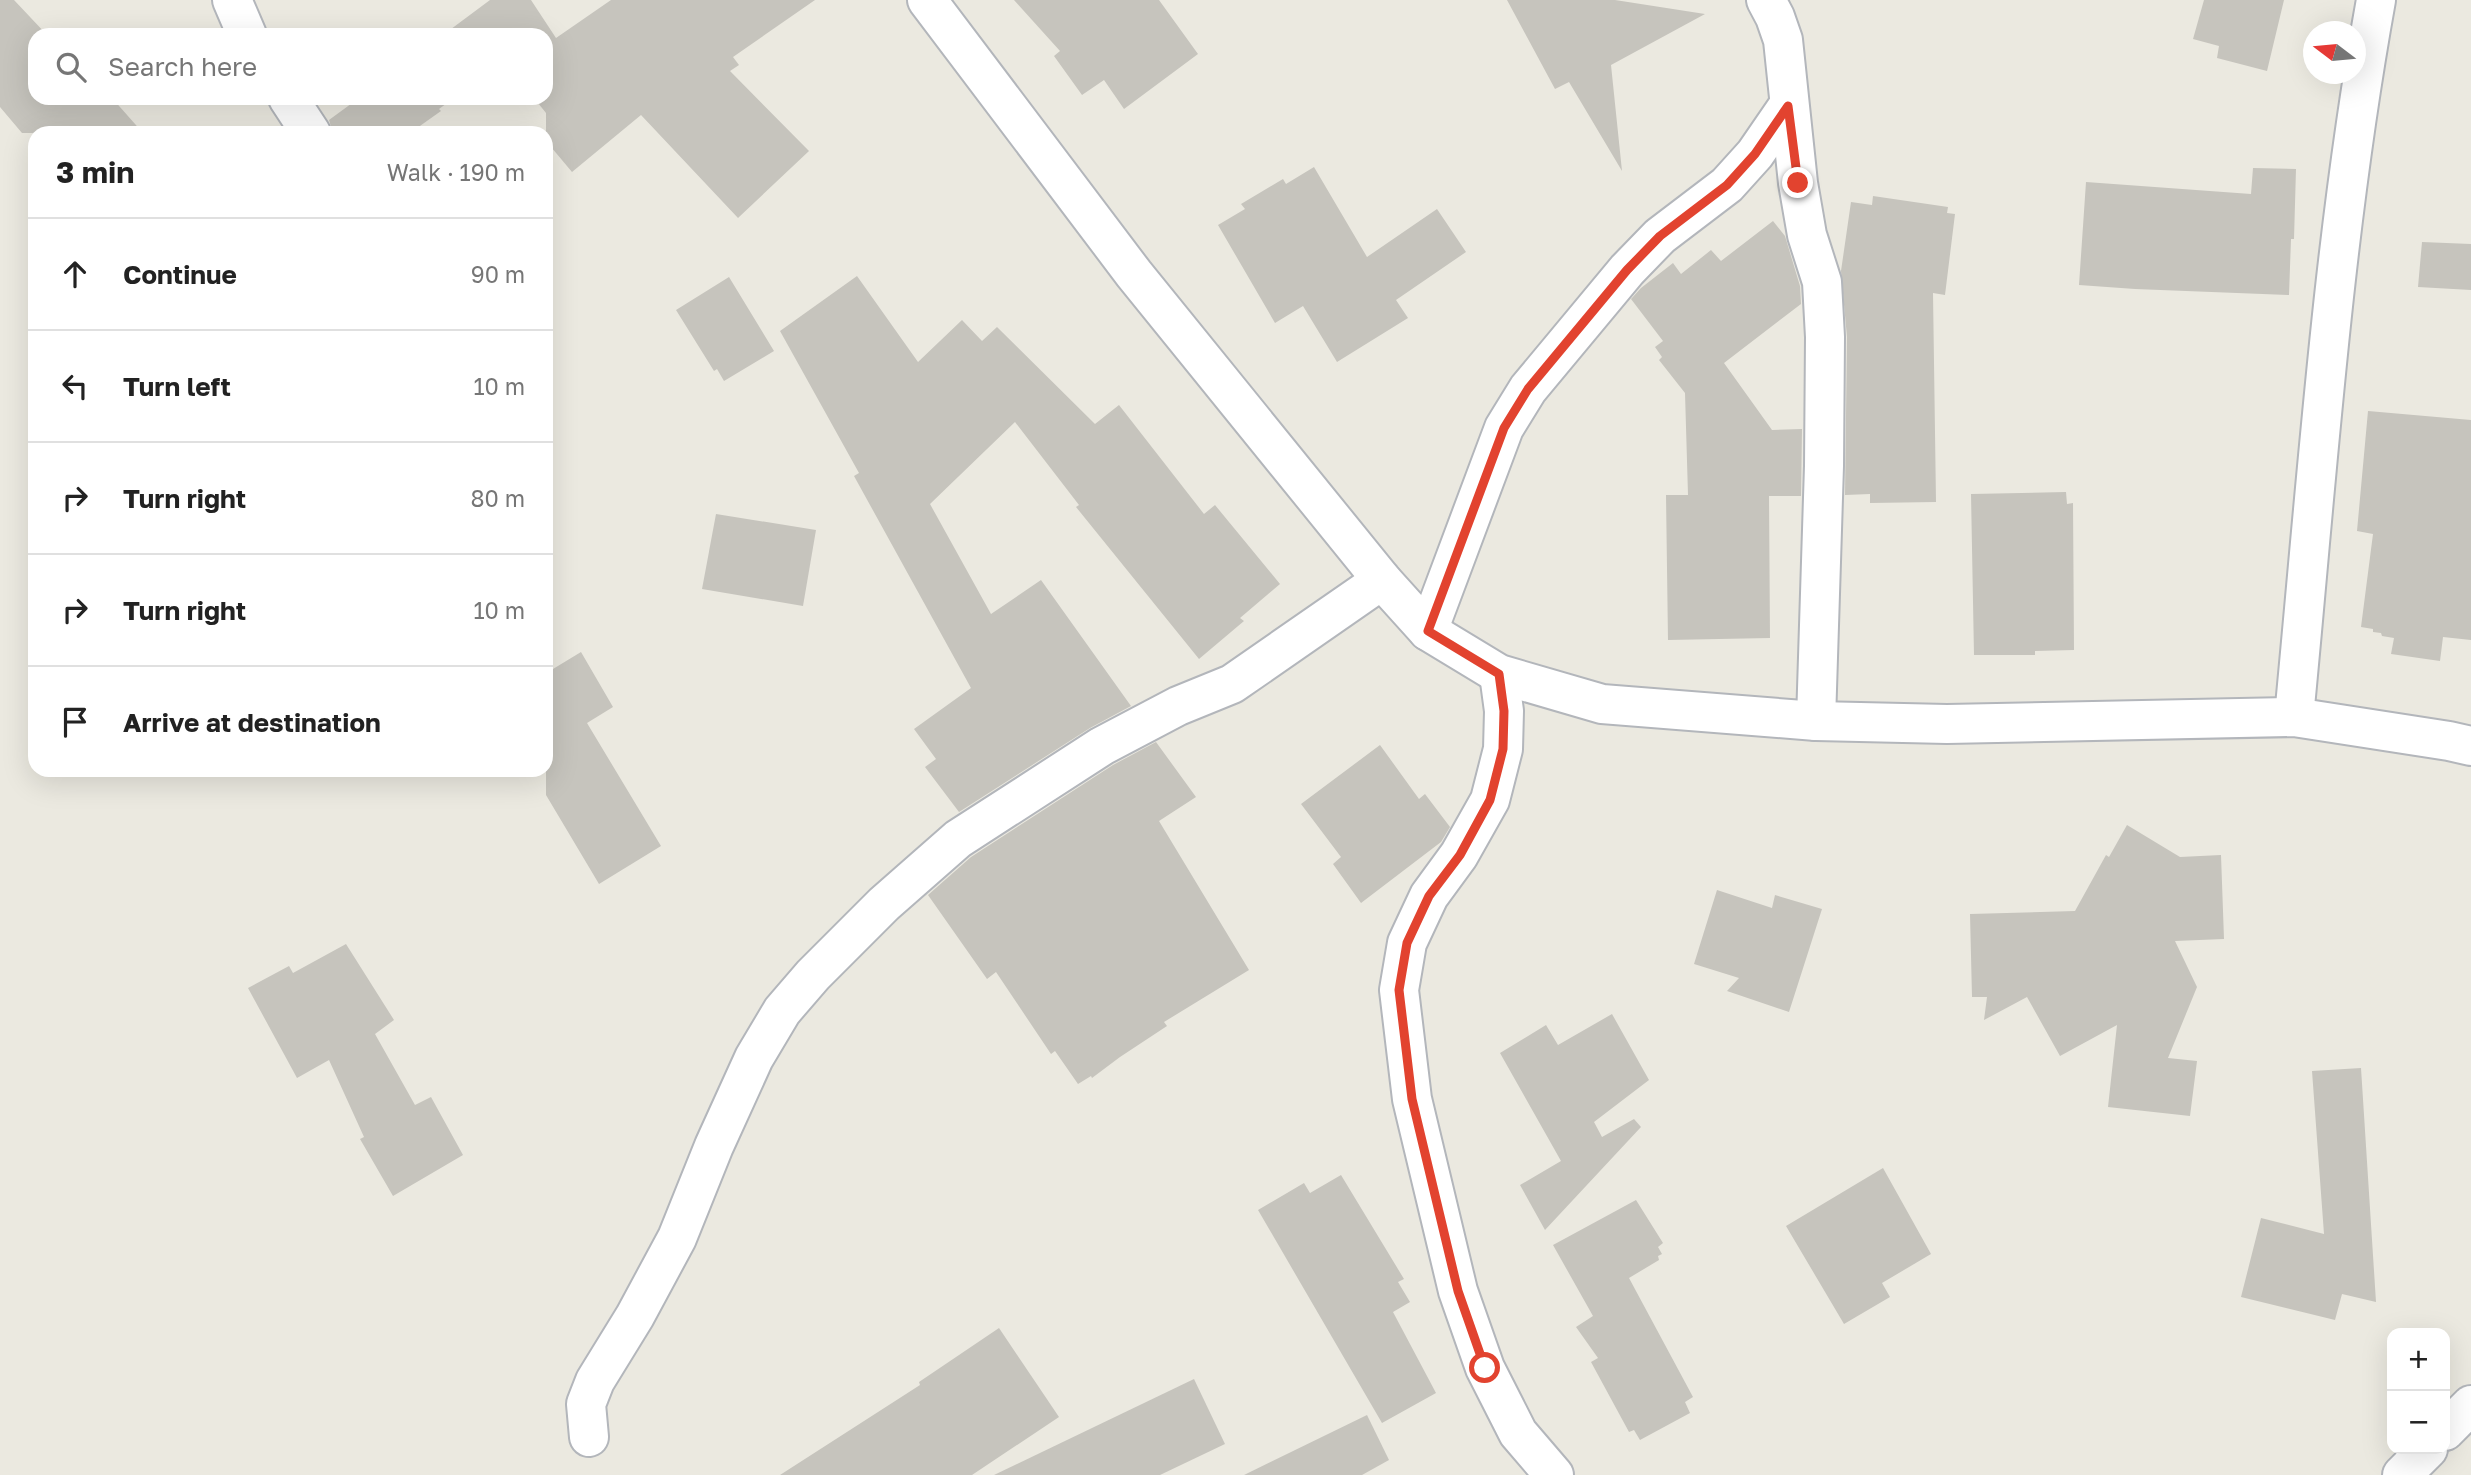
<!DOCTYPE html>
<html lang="en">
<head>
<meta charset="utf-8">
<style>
  :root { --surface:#fff; --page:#f2f2f2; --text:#222; --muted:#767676; --line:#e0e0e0 }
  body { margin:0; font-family:"Golos Text",sans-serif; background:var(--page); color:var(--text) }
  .controls { position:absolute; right:21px; bottom:21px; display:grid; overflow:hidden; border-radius:14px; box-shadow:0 7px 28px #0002 }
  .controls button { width:63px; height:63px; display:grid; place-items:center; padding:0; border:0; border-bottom:2px solid var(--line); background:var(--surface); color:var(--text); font:35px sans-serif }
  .compass { position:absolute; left:2303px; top:21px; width:63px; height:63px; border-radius:50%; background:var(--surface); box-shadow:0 7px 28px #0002; rotate:286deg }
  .stop { position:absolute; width:21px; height:21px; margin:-16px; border:5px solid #e2432f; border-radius:50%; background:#fff }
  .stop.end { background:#e2432f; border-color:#fff; box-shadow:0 2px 7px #0008 }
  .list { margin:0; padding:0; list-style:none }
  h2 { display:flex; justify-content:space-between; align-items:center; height:91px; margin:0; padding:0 28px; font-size:30px }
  h2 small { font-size:23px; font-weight:400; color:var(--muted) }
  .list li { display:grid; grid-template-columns:46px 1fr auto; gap:21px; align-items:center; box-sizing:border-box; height:112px; padding:0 28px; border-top:2px solid var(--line) }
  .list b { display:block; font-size:26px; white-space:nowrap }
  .list em { font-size:23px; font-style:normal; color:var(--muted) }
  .icon { flex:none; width:38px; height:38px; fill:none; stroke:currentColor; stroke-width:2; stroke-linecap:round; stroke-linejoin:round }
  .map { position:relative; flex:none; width:2471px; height:1475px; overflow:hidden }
  .search { position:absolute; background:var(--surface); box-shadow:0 7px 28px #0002; left:28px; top:28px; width:525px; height:77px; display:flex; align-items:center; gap:18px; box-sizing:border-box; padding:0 24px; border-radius:21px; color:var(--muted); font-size:26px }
  .panel { position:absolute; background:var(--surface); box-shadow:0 7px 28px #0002; left:28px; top:126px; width:525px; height:651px; border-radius:21px }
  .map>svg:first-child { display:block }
  .building { fill:#c6c4bd }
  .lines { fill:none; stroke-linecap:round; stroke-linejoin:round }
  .minor-casing { stroke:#b3b6bb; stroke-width:42 }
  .minor { stroke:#fff; stroke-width:38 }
  .route { stroke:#e2432f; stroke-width:9 }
</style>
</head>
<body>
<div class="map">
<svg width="2471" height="1475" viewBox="0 0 2471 1475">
  <rect width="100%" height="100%" fill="#ebe9e0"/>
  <g class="building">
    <path d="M 0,0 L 14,0 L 47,35 L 35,35 L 35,98 L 112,98 L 143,133 L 22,133 L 0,107 Z"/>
    <path d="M 490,0 L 531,0 L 556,38 L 611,0 L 815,0 L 733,57 L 739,65 L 730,71 L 809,151 L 738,218 L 641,115 L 572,172 L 546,141 L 546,113 L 534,98 L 546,98 L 546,35 L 443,35 Z"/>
    <path d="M 1014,0 L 1159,0 L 1198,54 L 1124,109 L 1104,80 L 1082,95 L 1054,56 L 1060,51 Z"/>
    <path d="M 1507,0 L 1615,0 L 1705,14 L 1611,65 L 1622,171 L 1569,82 L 1555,89 Z"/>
    <path d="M 2204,0 L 2284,0 L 2267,71 L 2217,58 L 2219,46 L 2193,39 Z"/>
    <path d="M 359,98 L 454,98 L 439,109 L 441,111 L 410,133 L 333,133 L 329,120 Z"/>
    <path d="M 1314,167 L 1367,257 L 1437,209 L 1466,252 L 1396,300 L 1408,318 L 1337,362 L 1303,306 L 1275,323 L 1218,225 L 1245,209 L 1241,204 L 1283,179 L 1286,184 Z"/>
    <path d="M 2253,168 L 2296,169 L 2294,239 L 2291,239 L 2289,295 L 2135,289 L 2079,285 L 2086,182 L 2251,194 Z"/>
    <path d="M 1873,196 L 1948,207 L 1947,213 L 1955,214 L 1945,295 L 1933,293 L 1936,502 L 1870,503 L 1870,494 L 1845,495 L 1847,337 L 1841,271 L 1851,202 L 1872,205 Z"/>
    <path d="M 1773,221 L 1785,236 L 1800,286 L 1801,304 L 1724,363 L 1772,430 L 1802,429 L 1801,496 L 1769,496 L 1770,638 L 1668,640 L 1666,495 L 1688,495 L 1685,393 L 1659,360 L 1662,357 L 1655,347 L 1663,341 L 1631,299 L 1641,288 L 1673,263 L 1681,274 L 1711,250 L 1721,261 Z"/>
    <path d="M 2422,242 L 2471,244 L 2471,290 L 2418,287 Z"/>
    <path d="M 857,276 L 918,362 L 962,320 L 982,341 L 997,327 L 1095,424 L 1119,405 L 1204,514 L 1215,505 L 1280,584 L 1240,618 L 1244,621 L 1199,659 L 1076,507 L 1079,505 L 1015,422 L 930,504 L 991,614 L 1041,580 L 1131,706 L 1090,728 L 959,812 L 925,767 L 936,759 L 914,729 L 971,688 L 854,476 L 859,473 L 780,331 Z"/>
    <path d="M 729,277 L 774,351 L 724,381 L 717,369 L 714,371 L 676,310 Z"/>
    <path d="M 2368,411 L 2471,420 L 2471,640 L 2443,637 L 2440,661 L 2391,654 L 2394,638 L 2382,636 L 2381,633 L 2373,632 L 2373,629 L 2361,627 L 2373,534 L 2357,531 Z"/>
    <path d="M 2066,492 L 2067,504 L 2073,503 L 2074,650 L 2035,651 L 2035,655 L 1974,655 L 1971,494 Z"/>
    <path d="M 716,514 L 816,530 L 803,606 L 702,589 Z"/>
    <path d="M 581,652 L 613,707 L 587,723 L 661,846 L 599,884 L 546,795 L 546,657 L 553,669 Z"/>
    <path d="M 1156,742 L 1196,797 L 1159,821 L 1249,970 L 1164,1022 L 1167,1026 L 1120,1057 L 1092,1078 L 1091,1076 L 1078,1084 L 1055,1051 L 1051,1054 L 996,972 L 987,979 L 928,895 L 971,857 L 1113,765 Z"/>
    <path d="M 1380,745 L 1419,799 L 1425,794 L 1450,827 L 1441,842 L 1361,903 L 1333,864 L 1341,857 L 1301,804 Z"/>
    <path d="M 2127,825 L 2180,857 L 2221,855 L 2224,939 L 2175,941 L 2197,987 L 2168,1058 L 2197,1061 L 2190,1116 L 2108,1107 L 2117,1025 L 2060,1056 L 2027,997 L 1984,1020 L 1987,997 L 1972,997 L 1970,914 L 2075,911 L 2106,855 L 2109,857 Z"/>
    <path d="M 1717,890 L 1772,908 L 1775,895 L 1822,909 L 1789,1012 L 1727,991 L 1739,978 L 1694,964 Z"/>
    <path d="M 346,944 L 394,1020 L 375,1034 L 415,1105 L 431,1097 L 463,1155 L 393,1196 L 360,1139 L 364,1137 L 329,1060 L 297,1078 L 248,988 L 289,966 L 293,973 Z"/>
    <path d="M 1612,1014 L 1649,1080 L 1594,1122 L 1602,1137 L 1634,1119 L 1641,1127 L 1545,1230 L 1520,1185 L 1561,1161 L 1500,1053 L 1546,1025 L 1558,1045 Z"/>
    <path d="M 2361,1068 L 2376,1302 L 2342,1294 L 2335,1320 L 2241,1297 L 2261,1218 L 2324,1234 L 2312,1071 Z"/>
    <path d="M 1883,1168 L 1931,1254 L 1882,1283 L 1890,1297 L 1844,1324 L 1786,1226 Z"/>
    <path d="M 1341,1175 L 1404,1279 L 1398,1282 L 1410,1302 L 1393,1312 L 1436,1393 L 1382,1423 L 1258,1210 L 1304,1183 L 1310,1193 Z"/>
    <path d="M 1636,1200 L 1663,1243 L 1658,1247 L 1662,1254 L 1658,1256 L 1659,1260 L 1629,1278 L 1693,1397 L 1685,1402 L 1690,1413 L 1640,1440 L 1634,1430 L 1629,1432 L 1591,1362 L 1598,1358 L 1576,1327 L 1593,1316 L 1553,1245 Z"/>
    <path d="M 999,1328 L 1059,1417 L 972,1475 L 780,1475 L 920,1385 L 919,1382 Z"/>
    <path d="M 1194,1379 L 1225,1444 L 1160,1475 L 994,1475 Z"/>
    <path d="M 1367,1415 L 1389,1460 L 1362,1475 L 1244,1475 Z"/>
  </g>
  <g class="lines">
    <defs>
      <g id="minor">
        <path d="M 232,0 L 247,35"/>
        <path d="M 927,0 L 1134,274 L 1382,580 L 1428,631 L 1499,674 L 1602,704 L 1816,721 L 1947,724 L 2294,717 L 2449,741 L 2471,746"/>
        <path d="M 1766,0 L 1775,17 L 1783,40 L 1798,183 L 1807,235 L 1822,282 L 1825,337 L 1824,466 L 1816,721"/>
        <path d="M 288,98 L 311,133"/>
        <path d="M 1428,631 L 1504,428 L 1528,389 L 1627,270 L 1660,236 L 1727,185 L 1755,154 L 1788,106"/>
        <path d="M 1499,674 L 1504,711 L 1503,749 L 1490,800 L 1459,855 L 1429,896 L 1407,943 L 1399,990 L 1412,1099 L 1458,1291 L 1485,1368 L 1518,1433 L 1554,1475"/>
        <path d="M 2294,717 C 2317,478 2333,237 2376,0"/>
        <path d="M 2445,1431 L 2471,1405"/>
        <path d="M 589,1437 L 586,1404 L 595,1381 L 635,1316 L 677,1238 L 714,1146 L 754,1058 L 782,1011 L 813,975 L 884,904 L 958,839 L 1102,746 L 1178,706 L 1232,684 L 1382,580"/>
        <path d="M 2402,1475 L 2428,1449"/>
      </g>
    </defs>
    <use href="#minor" class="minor-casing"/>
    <use href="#minor" class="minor"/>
  </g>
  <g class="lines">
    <path class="route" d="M 1485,1368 L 1458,1291 L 1412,1099 L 1399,990 L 1407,943 L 1429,896 L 1460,855 L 1490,800 L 1503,749 L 1504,711 L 1499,674 L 1428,631 L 1504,428 L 1528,389 L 1627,270 L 1660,236 L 1727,185 L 1755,154 L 1788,106 L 1798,183"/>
  </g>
</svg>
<div class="controls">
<button>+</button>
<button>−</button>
</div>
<svg class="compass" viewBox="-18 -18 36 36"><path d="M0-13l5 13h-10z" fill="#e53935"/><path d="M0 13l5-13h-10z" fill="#767676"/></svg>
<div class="stop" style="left:1485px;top:1368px"></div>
<div class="stop end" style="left:1798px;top:183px"></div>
<div class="search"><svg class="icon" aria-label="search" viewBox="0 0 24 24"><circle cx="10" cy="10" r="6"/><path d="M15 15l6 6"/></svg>Search here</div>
<section class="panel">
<h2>3 min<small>Walk · 190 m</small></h2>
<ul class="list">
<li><svg class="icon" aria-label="ahead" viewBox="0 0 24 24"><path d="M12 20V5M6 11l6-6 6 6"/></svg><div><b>Continue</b></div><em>90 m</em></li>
<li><svg class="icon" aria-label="left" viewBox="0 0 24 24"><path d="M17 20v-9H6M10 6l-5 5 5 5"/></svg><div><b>Turn left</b></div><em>10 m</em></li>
<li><svg class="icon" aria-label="right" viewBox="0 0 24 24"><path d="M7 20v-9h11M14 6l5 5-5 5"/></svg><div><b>Turn right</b></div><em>80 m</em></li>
<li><svg class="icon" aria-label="right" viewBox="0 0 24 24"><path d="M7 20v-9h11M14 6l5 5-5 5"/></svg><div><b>Turn right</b></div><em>10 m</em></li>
<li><svg class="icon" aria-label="arrive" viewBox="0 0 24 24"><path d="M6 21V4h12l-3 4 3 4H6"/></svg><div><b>Arrive at destination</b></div></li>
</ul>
</section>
</div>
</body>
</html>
